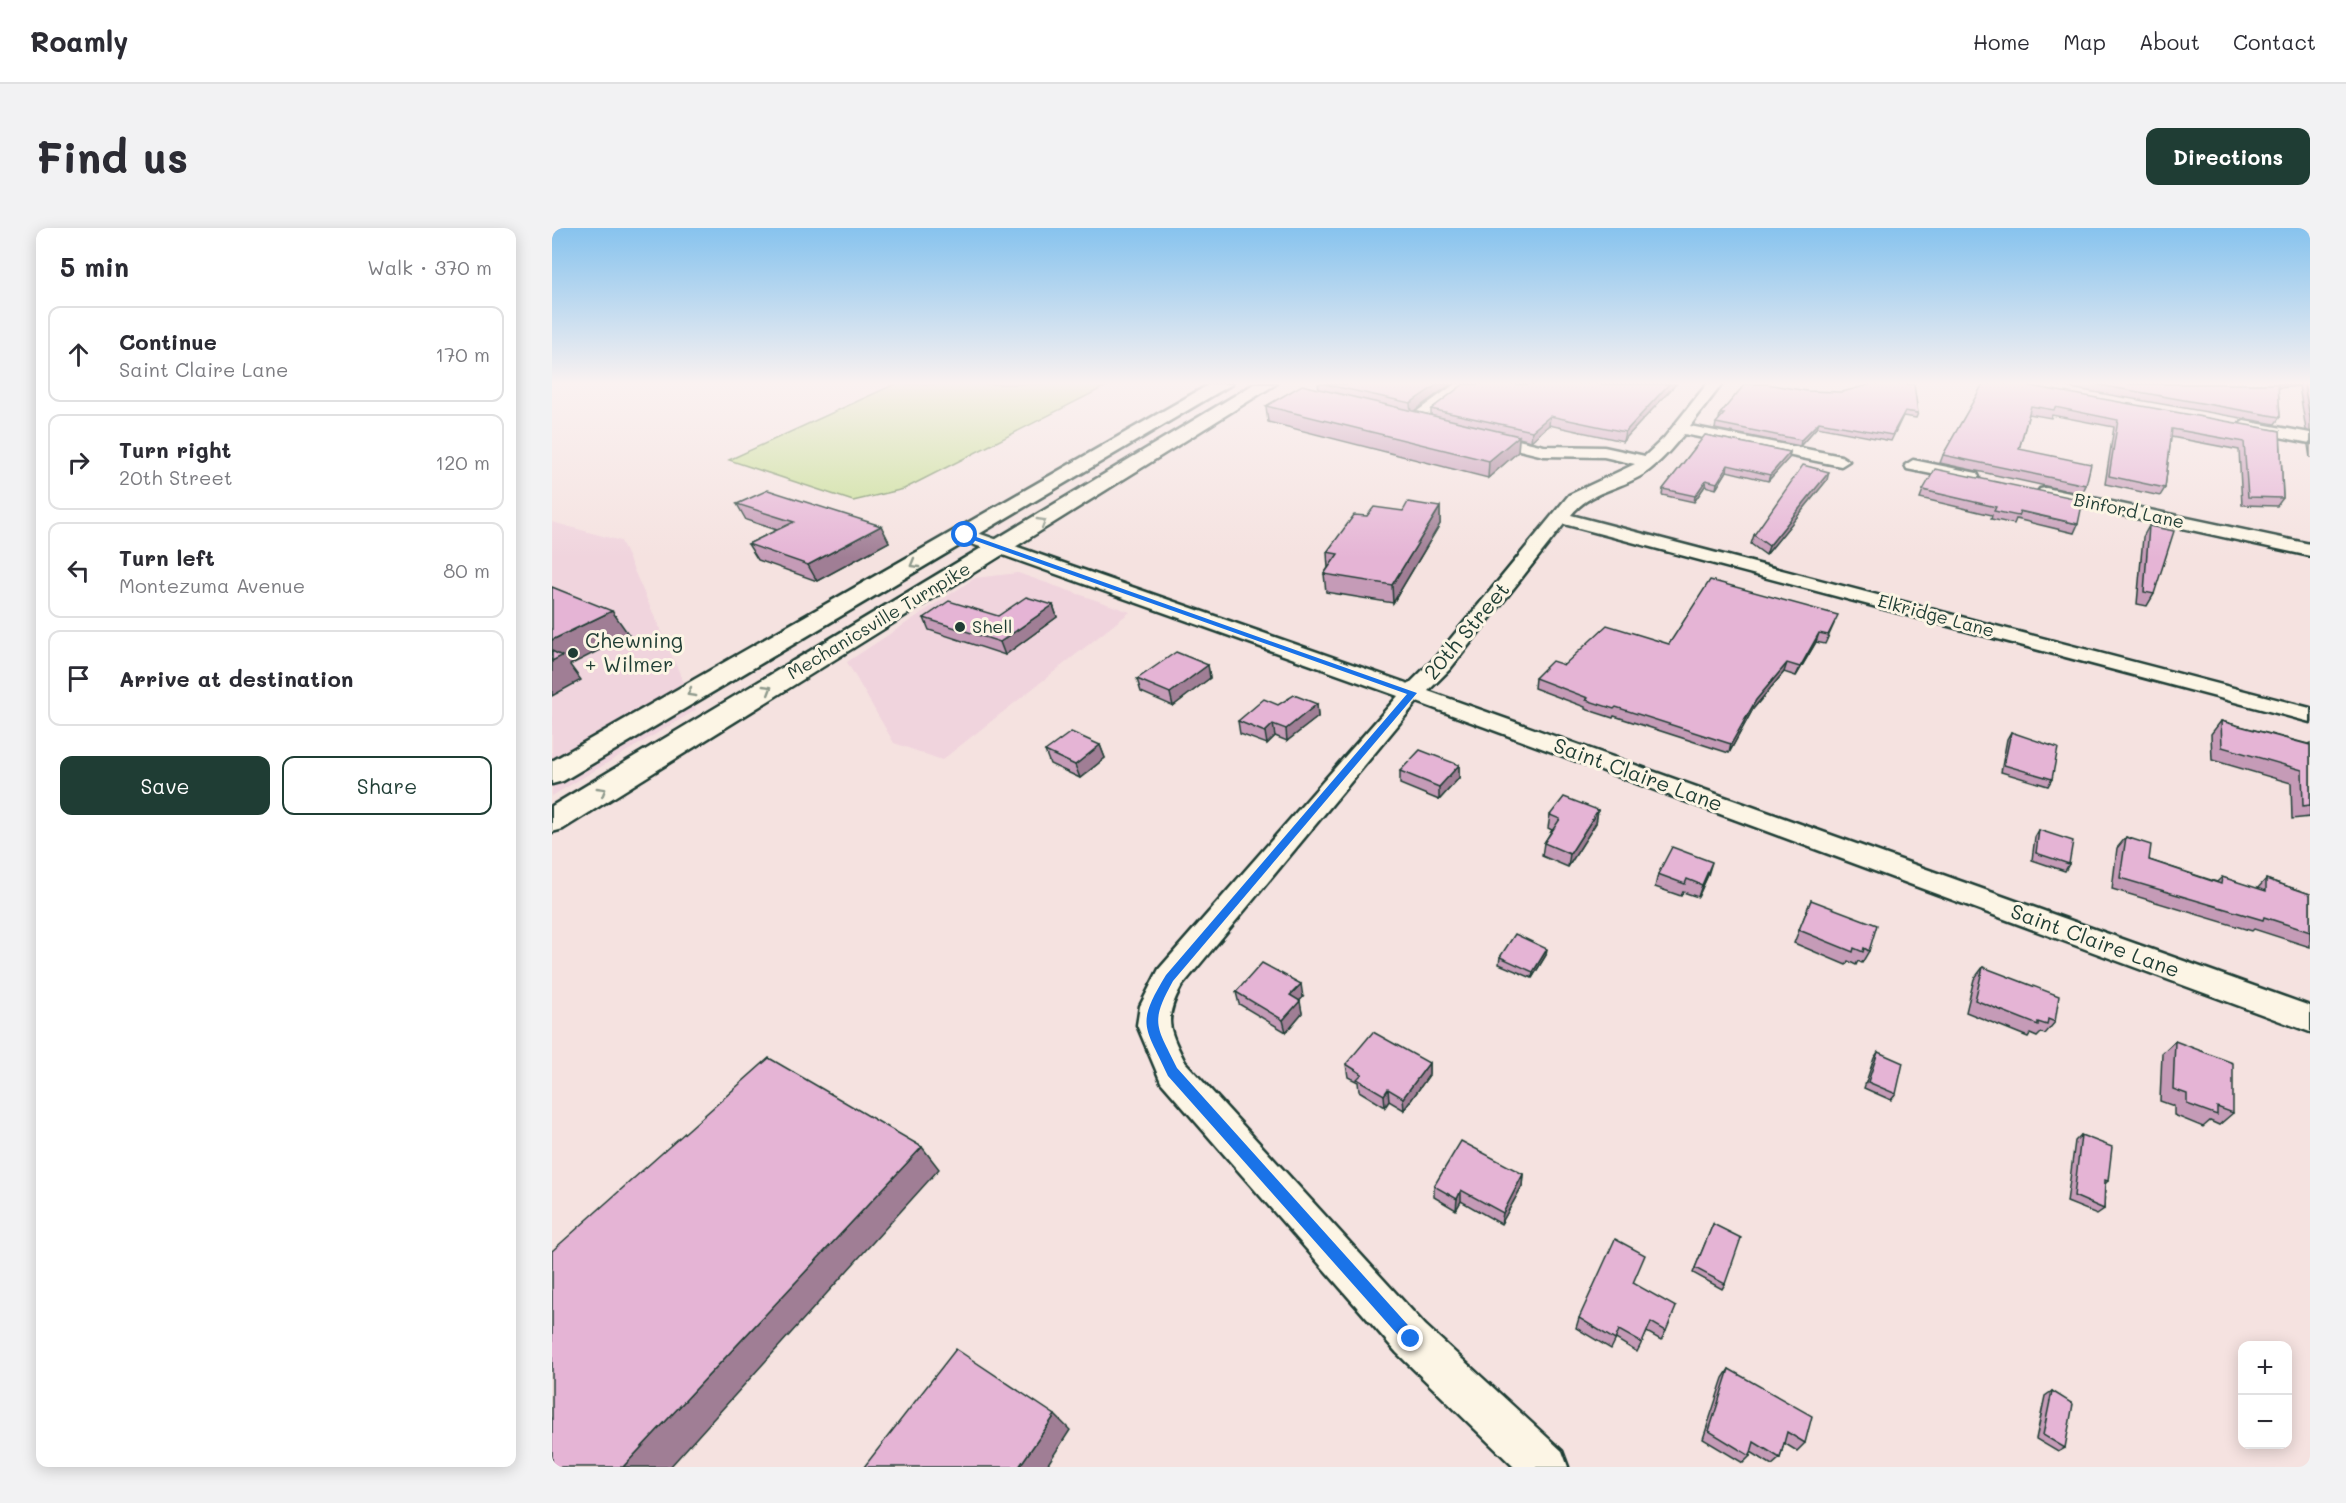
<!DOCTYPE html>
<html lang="en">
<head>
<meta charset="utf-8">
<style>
  :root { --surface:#fff; --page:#f2f2f3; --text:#2b2b33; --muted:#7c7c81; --line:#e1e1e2; --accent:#1f3d34 }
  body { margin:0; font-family:Mali,sans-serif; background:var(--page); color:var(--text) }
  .controls { position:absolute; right:18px; bottom:18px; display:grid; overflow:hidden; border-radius:12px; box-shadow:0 3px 15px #0003 }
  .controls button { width:54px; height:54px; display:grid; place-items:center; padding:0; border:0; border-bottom:2px solid var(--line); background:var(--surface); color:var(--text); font:30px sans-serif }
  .stop { position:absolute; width:18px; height:18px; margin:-14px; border:4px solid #1a73e8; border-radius:50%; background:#fff }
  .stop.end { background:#1a73e8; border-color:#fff; box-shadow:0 2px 6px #0008 }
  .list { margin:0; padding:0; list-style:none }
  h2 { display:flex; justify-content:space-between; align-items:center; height:78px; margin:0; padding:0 24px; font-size:26px }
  h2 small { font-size:20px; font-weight:400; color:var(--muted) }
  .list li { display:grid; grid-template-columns:39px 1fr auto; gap:18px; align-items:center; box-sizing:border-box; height:96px; margin:0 12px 12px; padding:0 12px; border:2px solid var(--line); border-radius:12px }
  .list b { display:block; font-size:22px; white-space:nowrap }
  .list p { margin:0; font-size:20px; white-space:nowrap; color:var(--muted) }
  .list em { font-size:20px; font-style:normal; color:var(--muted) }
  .actions { display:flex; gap:12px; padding:18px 24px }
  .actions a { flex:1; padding:14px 0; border:2px solid var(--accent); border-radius:12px; text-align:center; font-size:21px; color:var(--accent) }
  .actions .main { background:var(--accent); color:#fff }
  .icon { flex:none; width:33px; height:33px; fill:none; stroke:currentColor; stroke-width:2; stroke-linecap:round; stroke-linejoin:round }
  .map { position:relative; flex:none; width:1758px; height:1239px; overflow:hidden; border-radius:12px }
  header { display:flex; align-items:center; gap:36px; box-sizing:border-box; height:84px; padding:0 30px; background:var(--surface); border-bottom:2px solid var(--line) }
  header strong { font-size:28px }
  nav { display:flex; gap:33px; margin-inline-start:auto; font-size:21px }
  .intro { display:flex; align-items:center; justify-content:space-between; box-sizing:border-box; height:144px; padding:0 36px }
  h1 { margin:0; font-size:42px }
  .button { padding:15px 27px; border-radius:12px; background:var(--accent); color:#fff; font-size:21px; font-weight:700 }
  main { display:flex; gap:36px; padding:0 36px }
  aside { flex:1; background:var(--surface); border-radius:12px; box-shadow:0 3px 15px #0003 }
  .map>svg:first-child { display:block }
  .built { fill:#f0d4dd }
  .green { fill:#c7df95; stroke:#738e64; stroke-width:1.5 }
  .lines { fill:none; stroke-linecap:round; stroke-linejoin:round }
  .minor-casing { stroke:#1f3d34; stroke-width:5 }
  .trunk-casing { stroke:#1f3d34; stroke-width:5 }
  .minor { fill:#fcf5e5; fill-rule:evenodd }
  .trunk { fill:#fcf5e5; fill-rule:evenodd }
  .wall { fill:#c59bb7; stroke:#1f3d34; stroke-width:1.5 }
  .shaded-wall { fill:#a07e95; stroke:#1f3d34; stroke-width:1.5 }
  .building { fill:#e5b4d5; stroke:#1f3d34; stroke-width:1.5 }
  .oneway { stroke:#8e998c }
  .route { fill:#1a73e8 }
  .poi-dot { fill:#1f3d34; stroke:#fcf5e5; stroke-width:2 }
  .labels { text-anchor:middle; stroke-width:6; stroke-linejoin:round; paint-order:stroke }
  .far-street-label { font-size:18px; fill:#1f3d34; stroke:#fcf5e5 }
  .far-poi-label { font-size:18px; fill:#1f3d34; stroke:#fcf5e5; text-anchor:start }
  .street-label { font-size:21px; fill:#1f3d34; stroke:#fcf5e5 }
  .poi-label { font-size:21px; fill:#1f3d34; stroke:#fcf5e5; text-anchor:start }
</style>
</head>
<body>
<header>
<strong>Roamly</strong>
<nav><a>Home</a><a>Map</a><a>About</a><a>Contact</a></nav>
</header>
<div class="intro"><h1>Find us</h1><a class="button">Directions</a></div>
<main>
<aside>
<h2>5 min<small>Walk · 370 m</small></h2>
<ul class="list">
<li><svg class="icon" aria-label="ahead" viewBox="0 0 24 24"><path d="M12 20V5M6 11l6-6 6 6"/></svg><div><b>Continue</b><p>Saint Claire Lane</p></div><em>170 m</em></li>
<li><svg class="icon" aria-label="right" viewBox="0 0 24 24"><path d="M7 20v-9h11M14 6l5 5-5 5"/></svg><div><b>Turn right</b><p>20th Street</p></div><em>120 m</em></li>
<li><svg class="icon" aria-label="left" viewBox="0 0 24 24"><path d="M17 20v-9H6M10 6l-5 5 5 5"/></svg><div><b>Turn left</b><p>Montezuma Avenue</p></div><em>80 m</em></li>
<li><svg class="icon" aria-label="arrive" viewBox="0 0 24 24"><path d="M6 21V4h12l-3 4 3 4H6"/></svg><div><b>Arrive at destination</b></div></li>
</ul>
<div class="actions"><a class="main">Save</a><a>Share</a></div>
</aside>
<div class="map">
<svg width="1758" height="1239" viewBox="0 0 1758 1239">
  <rect width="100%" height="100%" fill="#f5e2e0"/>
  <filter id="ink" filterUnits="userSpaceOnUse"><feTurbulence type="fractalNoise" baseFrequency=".0167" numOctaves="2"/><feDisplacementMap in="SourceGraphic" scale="12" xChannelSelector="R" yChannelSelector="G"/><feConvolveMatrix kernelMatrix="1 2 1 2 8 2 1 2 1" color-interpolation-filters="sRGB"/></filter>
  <g filter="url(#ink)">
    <g class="built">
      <path d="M 0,294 L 69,313 L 144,482 L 0,568 Z"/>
      <path d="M 466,345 L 578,384 L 390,532 L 342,515 L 295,434 L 423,350 Z"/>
    </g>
    <path class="green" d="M 343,156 L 558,156 L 352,261 L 301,273 L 177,232 Z"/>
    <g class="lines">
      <defs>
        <g id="minor">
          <path d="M 903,156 L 920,156 L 867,195 L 857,195 L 854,192 L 857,189 Z"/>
          <path d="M 1155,156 L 1170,156 L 1138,198 L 1289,228 L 1297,233 L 1289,238 L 1132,206 C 1120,220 1108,235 1092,246 C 1067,262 1039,262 1019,287 L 1758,480 L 1758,494 L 1012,296 L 898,441 L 876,463 L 1758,778 L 1758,804 L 865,474 L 629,759 C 611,792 617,802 633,834 L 873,1097 L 1010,1223 L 1016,1239 L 962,1239 L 845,1125 L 609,854 L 585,797 L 588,778 L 607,741 L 846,468 L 406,311 L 404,307 L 413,301 L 420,303 L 857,456 L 882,431 L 1017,267 L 1083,236 L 1052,229 L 992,228 L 926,212 L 924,209 L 926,206 L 932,204 L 992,218 L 1052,219 L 1093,228 L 1112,210 Z"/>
          <path d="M 1692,193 L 1758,205 L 1758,215 L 1687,201 L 1684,198 Z"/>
          <path d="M 1361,232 L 1425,245 L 1427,249 L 1419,254 L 1355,241 L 1353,237 Z"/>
          <path d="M 1494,260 L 1758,316 L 1758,328 L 1488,269 L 1485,265 L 1488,261 Z"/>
        </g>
        <g id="trunk">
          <path d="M 658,156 L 680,156 L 11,553 L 0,556 L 0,533 Z"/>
          <path d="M 702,156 L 724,156 L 11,601 L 0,604 L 0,578 Z"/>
        </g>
      </defs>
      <use href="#minor" class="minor-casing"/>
      <use href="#trunk" class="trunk-casing"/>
      <use href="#minor" class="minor"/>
      <use href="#trunk" class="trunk"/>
    </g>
    <g class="wall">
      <path d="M 766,156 L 899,156 L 861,183 L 879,187 L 879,181 L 912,156 L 1124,156 L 1071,213 L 997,197 L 979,213 L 967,210 L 966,224 L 936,250 L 716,194 L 714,178 L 767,161 Z"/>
      <path d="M 1193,156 L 1366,185 L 1364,190 L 1351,188 L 1339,213 L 1265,199 L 1248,218 L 1163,201 L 1164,195 L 1168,191 L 1167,191 L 1168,186 Z"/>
      <path d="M 1431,156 L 1728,203 L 1731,270 L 1725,278 L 1690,277 L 1687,222 L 1619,209 L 1613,260 L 1608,268 L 1553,256 L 1562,199 L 1500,187 L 1499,190 L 1477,186 L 1467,221 L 1534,257 L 1530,266 L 1388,235 L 1391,227 Z"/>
      <path d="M 1496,156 L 1758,156 L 1758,204 L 1754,202 L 1747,158 L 1726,160 L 1728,189 L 1723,196 Z"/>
      <path d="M 1153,207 L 1238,224 L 1237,230 L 1216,253 L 1175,243 L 1164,261 L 1153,258 L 1142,274 L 1110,267 L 1111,261 Z"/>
      <path d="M 1758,214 L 1758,230 L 1756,217 Z"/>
      <path d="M 1275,252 L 1214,327 L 1199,316 L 1202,307 Z"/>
      <path d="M 1371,262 L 1526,296 L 1522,305 L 1464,291 L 1462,296 L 1439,291 L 1440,287 L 1368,270 Z"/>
      <path d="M 185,276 L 329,298 L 337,314 L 265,353 L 206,332 L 196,316 L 225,302 L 194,292 Z"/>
      <path d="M 888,279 L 888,296 L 841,375 L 774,364 L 772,346 L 776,340 L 775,324 L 815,288 L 851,283 Z"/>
      <path d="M 1597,298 L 1602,366 L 1595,378 L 1585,376 L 1591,309 Z"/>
      <path d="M 501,377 L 505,389 L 453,427 L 377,402 L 372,390 L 446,388 Z"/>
      <path d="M 1282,396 L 1273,416 L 1264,414 L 1244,448 L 1232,444 L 1201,481 L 1177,525 L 1062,488 L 1061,490 L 1033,481 L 1033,479 L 982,460 L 983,450 L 1012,437 L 1117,416 Z"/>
      <path d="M 656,437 L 658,450 L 621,478 L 589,464 L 585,451 Z"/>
      <path d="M 765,476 L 766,489 L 735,513 L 723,508 L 715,516 L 688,506 L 686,493 L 726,477 Z"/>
      <path d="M 1669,493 L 1756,516 L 1758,515 L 1758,589 L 1740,591 L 1739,555 L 1660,532 L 1659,506 Z"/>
      <path d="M 1459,504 L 1500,551 L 1496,558 L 1449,544 L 1455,511 Z"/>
      <path d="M 548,517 L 553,530 L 528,550 L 498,536 L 493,523 Z"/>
      <path d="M 907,537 L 907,550 L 887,572 L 848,556 L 848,543 Z"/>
      <path d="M 1046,582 L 1044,595 L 1016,639 L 990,628 L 992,615 L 1000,602 L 996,600 L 998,587 Z"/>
      <path d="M 1487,602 L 1517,636 L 1513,643 L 1480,632 L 1483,609 Z"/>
      <path d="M 1574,609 L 1597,632 L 1665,654 L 1670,649 L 1705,661 L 1714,651 L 1758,666 L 1758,719 L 1702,701 L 1700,703 L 1560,661 L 1565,620 Z"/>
      <path d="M 1106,646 L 1156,647 L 1146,669 L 1131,664 L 1129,668 L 1103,659 Z"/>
      <path d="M 1259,672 L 1317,723 L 1310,735 L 1306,733 L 1304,737 L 1296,733 L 1294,737 L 1242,715 Z"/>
      <path d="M 994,727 L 980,750 L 947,736 L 948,729 Z"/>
      <path d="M 1431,739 L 1503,794 L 1493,806 L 1489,805 L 1485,809 L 1478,806 L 1476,809 L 1414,784 L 1422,751 Z"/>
      <path d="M 684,764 L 751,769 L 747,773 L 750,785 L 734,804 L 687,776 Z"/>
      <path d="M 1623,813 L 1681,885 L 1667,897 L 1658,893 L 1651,899 L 1622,887 L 1622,878 L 1608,873 L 1610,825 Z"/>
      <path d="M 1326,824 L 1344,866 L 1339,872 L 1312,860 L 1322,830 Z"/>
      <path d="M 877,835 L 877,847 L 852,882 L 837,873 L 833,879 L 807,863 L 806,854 L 796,849 L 794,836 Z"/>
      <path d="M 1529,907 L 1556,953 L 1553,956 L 1552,981 L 1545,986 L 1515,974 L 1523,913 Z"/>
      <path d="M 971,946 L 970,958 L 949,996 L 909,973 L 904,982 L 882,969 L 882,958 Z"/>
      <path d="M 1161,996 L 1173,1056 L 1170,1061 L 1141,1045 Z"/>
      <path d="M 1081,1055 L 1114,1103 L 1109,1112 L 1095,1104 L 1085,1124 L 1064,1111 L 1059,1121 L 1024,1100 L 1027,1090 Z"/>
      <path d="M 1177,1141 L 1253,1215 L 1245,1223 L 1232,1215 L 1228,1230 L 1220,1237 L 1199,1224 L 1198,1228 L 1191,1235 L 1151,1211 L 1171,1150 Z"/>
      <path d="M 1500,1163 L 1513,1220 L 1506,1224 L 1484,1211 L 1493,1168 Z"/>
    </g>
    <g class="shaded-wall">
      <path d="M 886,156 L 899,156 L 859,185 L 858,175 Z"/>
      <path d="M 1117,156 L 1124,156 L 1071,213 L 1073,204 Z"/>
      <path d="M 1724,156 L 1748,156 L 1747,158 L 1722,160 Z"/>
      <path d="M 998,188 L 997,197 L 979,213 L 980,203 Z"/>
      <path d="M 1267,194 L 1265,199 L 1248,218 L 1249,212 Z"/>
      <path d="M 967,208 L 966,224 L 936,250 L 937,233 Z"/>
      <path d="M 1238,224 L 1237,230 L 1216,253 L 1218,247 Z"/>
      <path d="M 1176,237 L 1175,243 L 1164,261 L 1165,255 Z"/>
      <path d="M 1277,244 L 1275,252 L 1214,327 L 1217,318 Z"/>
      <path d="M 1154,252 L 1153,258 L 1142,274 L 1143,268 Z"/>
      <path d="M 888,279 L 888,296 L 841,375 L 840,357 Z"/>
      <path d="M 329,298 L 337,314 L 265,353 L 256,337 Z"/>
      <path d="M 501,377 L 505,389 L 453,427 L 448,414 Z"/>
      <path d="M 60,383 L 77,407 L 18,437 L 29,452 L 0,468 L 0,412 Z"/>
      <path d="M 1267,405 L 1264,414 L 1244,448 L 1248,439 Z"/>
      <path d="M 1235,435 L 1232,444 L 1201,481 L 1177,525 L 1179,516 L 1204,472 Z"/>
      <path d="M 656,437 L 658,450 L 621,478 L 618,465 Z"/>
      <path d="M 765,476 L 766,489 L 735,513 L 734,501 Z"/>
      <path d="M 721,496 L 723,508 L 715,516 L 713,504 Z"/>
      <path d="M 548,517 L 553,530 L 528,550 L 523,537 Z"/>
      <path d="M 907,537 L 907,550 L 887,572 L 887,559 Z"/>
      <path d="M 1046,582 L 1044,595 L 1016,639 L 1018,626 Z"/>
      <path d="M 1160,634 L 1156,647 L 1146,669 L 1150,657 Z"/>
      <path d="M 995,721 L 994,727 L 980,750 L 981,744 Z"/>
      <path d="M 749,756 L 751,769 L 741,780 L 738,767 Z"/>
      <path d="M 748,773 L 750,785 L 734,804 L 731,792 Z"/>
      <path d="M 877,835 L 877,847 L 852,882 L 851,870 Z"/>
      <path d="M 836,861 L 837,873 L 833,879 L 832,867 Z"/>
      <path d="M 370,919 L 387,941 L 118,1239 L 71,1239 Z"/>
      <path d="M 971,946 L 970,958 L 949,996 L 951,985 Z"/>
      <path d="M 909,962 L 909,973 L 904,982 L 905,971 Z"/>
      <path d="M 503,1187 L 518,1202 L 494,1239 L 467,1239 Z"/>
    </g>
    <g class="building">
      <path d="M 772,156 L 886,156 L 858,175 Z"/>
      <path d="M 912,156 L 1117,156 L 1073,204 L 998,188 L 980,203 L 879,181 Z"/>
      <path d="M 1193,156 L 1215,156 L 1255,163 L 1290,164 L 1320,156 L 1362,156 L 1366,185 L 1353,183 L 1340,207 L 1267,194 L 1249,212 L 1164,195 L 1172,186 L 1168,186 Z"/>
      <path d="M 1431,156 L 1468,156 L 1728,203 L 1731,270 L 1696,269 L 1692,214 L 1620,201 L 1613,260 L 1557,248 L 1566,192 L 1503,179 L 1502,182 L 1479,178 L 1467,221 L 1539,236 L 1534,257 L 1391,227 Z"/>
      <path d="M 1542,156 L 1726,156 L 1728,189 Z"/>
      <path d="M 1752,156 L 1758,156 L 1758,190 Z"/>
      <path d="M 750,157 L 967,208 L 937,233 L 714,178 Z"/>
      <path d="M 1153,207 L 1238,224 L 1218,247 L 1176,237 L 1165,255 L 1154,252 L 1143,268 L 1111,261 Z"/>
      <path d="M 1251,237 L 1277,244 L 1217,318 L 1202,307 Z"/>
      <path d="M 1383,241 L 1531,272 L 1526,296 L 1468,283 L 1466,288 L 1442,283 L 1444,279 L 1371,262 Z"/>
      <path d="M 216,262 L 329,298 L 256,337 L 196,316 L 242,294 L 185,276 Z"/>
      <path d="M 856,274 L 888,279 L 840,357 L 772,346 L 786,326 L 775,324 L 802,287 L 815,288 L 822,279 L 851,283 Z"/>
      <path d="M 1597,298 L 1622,303 L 1602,366 L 1592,364 Z"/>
      <path d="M 1158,352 L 1286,387 L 1276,407 L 1267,405 L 1248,439 L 1235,435 L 1204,472 L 1179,516 L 1064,479 L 1062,481 L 1034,472 L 1036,470 L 983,450 L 1000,433 L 1012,437 L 1055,397 L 1117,416 Z"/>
      <path d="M 0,359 L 60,383 L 0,412 Z"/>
      <path d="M 474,369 L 501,377 L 448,414 L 372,390 L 397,373 L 446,388 Z"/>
      <path d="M 0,423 L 10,428 L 0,433 Z"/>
      <path d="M 624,424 L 656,437 L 618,465 L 585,451 Z"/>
      <path d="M 742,467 L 765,476 L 734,501 L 721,496 L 713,504 L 686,493 L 712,471 L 726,477 Z"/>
      <path d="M 1669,493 L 1758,517 L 1758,577 L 1751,578 L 1750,542 L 1670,519 Z"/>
      <path d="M 519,504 L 548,517 L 523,537 L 493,523 Z"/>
      <path d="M 1459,504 L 1506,520 L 1500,551 L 1452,537 Z"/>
      <path d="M 868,522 L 907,537 L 887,559 L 848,543 Z"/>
      <path d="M 1012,569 L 1046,582 L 1018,626 L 992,615 L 1008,591 L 998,587 Z"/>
      <path d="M 1487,602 L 1521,613 L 1517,636 L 1484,625 Z"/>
      <path d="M 1574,609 L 1599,617 L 1597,632 L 1669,656 L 1670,649 L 1714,663 L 1714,651 L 1758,666 L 1758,704 L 1712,689 L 1711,692 L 1568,650 Z"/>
      <path d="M 1120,619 L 1160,634 L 1150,657 L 1135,651 L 1133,656 L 1106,646 Z"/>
      <path d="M 1259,672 L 1325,697 L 1317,723 L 1312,720 L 1311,724 L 1302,720 L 1301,724 L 1247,702 Z"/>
      <path d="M 963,706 L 995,721 L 981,744 L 948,729 Z"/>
      <path d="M 710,735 L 749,756 L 738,767 L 748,773 L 731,792 L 684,764 Z"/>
      <path d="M 1431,739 L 1507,768 L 1503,794 L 1496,791 L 1495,797 L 1486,794 L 1486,797 L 1423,772 Z"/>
      <path d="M 821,804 L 877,835 L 851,870 L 836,861 L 832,867 L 805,851 L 810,846 L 794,836 Z"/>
      <path d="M 1623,813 L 1681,835 L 1681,885 L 1665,879 L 1665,887 L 1635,876 L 1635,866 L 1621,861 Z"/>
      <path d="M 1326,824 L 1351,835 L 1344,866 L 1316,854 Z"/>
      <path d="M 217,830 L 370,919 L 71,1239 L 0,1239 L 0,1023 Z"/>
      <path d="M 1529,907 L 1560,919 L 1556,953 L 1553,952 L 1552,981 L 1522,968 Z"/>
      <path d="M 909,913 L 971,946 L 951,985 L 909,962 L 905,971 L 882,958 Z"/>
      <path d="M 1161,996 L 1189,1010 L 1173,1056 L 1143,1040 Z"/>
      <path d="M 1063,1011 L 1093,1027 L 1081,1055 L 1124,1079 L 1114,1103 L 1099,1094 L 1090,1115 L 1067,1102 L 1063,1112 L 1027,1090 Z"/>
      <path d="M 404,1121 L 503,1187 L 467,1239 L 312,1239 Z"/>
      <path d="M 1177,1141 L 1260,1188 L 1253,1215 L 1235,1204 L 1228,1230 L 1202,1214 L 1198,1228 L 1157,1203 Z"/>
      <path d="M 1500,1163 L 1521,1176 L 1513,1220 L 1491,1207 Z"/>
    </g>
    <defs><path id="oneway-chevron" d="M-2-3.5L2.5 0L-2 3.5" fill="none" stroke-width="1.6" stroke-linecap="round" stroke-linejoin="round" transform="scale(1.5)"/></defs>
    <g class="oneway">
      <use href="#oneway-chevron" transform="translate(490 294) rotate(-31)"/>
      <use href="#oneway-chevron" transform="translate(362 336) rotate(150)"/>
      <use href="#oneway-chevron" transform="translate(216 461) rotate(-31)"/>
      <use href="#oneway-chevron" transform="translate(139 465) rotate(150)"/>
      <use href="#oneway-chevron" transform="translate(50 563) rotate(-31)"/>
    </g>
  </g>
  <linearGradient id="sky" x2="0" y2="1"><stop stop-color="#87c3ee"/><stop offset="0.47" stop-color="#faf2f1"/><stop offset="1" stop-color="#faf2f1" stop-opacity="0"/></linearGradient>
  <rect width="1758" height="330" fill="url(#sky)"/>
  <path class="route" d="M 413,305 L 865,465 L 621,753 C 597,796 605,798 625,840 L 864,1106 L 866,1111 L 864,1116 L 859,1118 L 854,1116 L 616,848 C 593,797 583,798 614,747 L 855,466 L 410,308 Z"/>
  <g class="poi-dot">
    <circle cx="408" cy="399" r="6"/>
    <circle cx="21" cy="425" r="6"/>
  </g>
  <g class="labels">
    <g class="far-street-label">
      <text transform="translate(1577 283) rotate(12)" y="6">Binford Lane</text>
      <text transform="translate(1384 388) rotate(15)" y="6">Elkridge Lane</text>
      <text transform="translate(327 393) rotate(-31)" y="6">Mechanicsville Turnpike</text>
    </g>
    <g class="far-poi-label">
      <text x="420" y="405">Shell</text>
    </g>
    <g class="street-label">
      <text transform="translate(915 403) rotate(-50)" y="7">20th Street</text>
      <text transform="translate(1086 547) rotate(20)" y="7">Saint Claire Lane</text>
      <text transform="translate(1543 713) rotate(20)" y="7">Saint Claire Lane</text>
    </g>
    <g class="poi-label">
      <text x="33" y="420">Chewning<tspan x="33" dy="24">+ Wilmer</tspan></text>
    </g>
  </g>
</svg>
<div class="controls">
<button>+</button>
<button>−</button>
</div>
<div class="stop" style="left:413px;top:307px"></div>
<div class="stop end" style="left:859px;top:1111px"></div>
</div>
</main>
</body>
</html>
